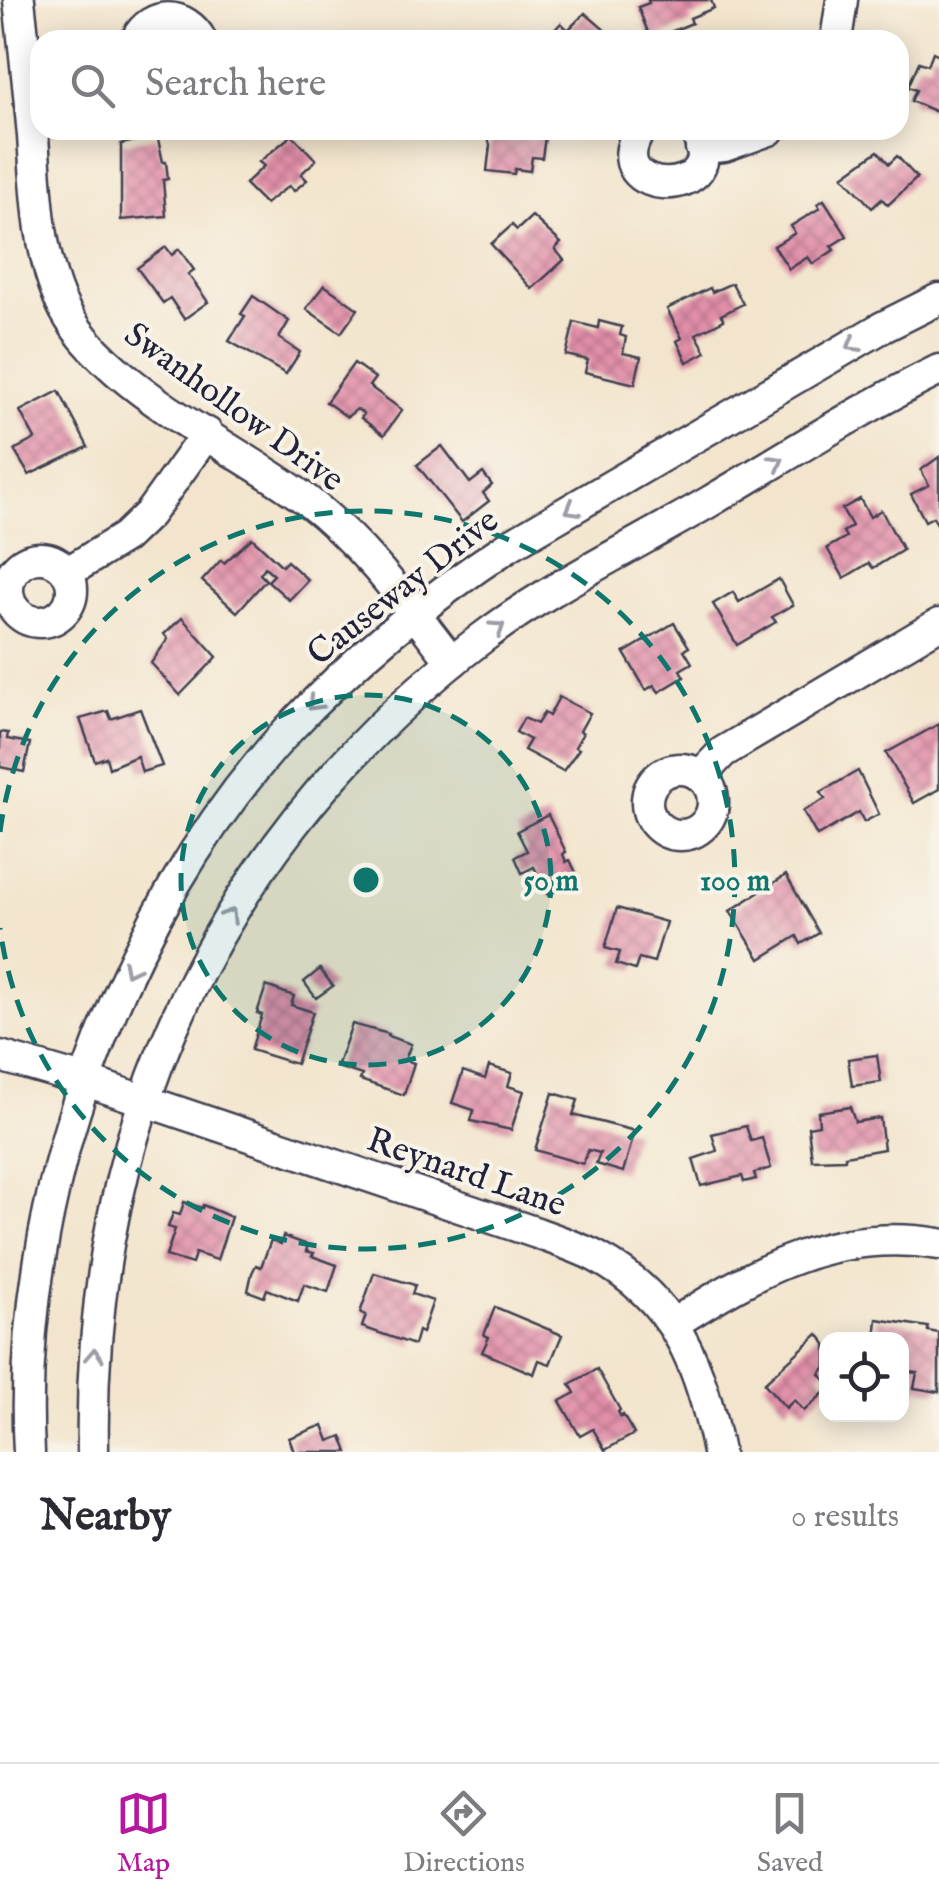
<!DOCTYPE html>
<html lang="en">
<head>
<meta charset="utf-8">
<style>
  :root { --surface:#fff; --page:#f7f7f7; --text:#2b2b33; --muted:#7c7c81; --line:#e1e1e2; --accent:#b5179e }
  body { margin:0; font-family:"IM FELL English",serif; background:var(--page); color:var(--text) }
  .controls { position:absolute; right:30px; bottom:30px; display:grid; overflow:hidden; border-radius:20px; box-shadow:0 5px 25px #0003 }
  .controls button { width:90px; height:90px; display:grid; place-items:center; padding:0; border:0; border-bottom:2px solid var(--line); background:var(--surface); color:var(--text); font:50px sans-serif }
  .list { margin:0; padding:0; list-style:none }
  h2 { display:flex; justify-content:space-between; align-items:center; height:130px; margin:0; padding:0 40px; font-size:42px }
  h2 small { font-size:32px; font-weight:400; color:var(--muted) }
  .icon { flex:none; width:55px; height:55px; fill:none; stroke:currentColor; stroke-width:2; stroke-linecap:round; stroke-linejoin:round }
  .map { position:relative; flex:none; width:939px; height:1452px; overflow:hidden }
  .search { position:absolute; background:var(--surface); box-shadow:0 5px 25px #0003; left:30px; right:30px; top:30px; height:110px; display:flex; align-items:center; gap:25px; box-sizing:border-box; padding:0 35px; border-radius:30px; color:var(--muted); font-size:38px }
  .sheet { height:310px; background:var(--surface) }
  nav { display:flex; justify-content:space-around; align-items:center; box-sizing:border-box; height:140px; border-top:2px solid var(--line); background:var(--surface); font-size:28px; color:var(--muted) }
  nav a { display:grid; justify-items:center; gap:5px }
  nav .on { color:var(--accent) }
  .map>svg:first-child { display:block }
  .building { fill:url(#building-cross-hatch) }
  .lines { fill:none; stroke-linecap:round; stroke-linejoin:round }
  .minor-casing { stroke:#413f51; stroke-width:35 }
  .minor { stroke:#fff; stroke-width:30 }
  .oneway { stroke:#9c9ca7 }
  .ring { fill:none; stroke:#0f766e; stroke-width:5; stroke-dasharray:18 12 }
  .labels { text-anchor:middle; stroke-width:8; stroke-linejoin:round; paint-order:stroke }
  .street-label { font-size:35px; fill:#22223b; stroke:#f7f3e8 }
  .centre { fill:#0f766e; stroke:#f7f3e8; stroke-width:5 }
  .ring-label { font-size:30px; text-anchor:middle; font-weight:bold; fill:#0f766e; stroke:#f7f3e8; stroke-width:8; stroke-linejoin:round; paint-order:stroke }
</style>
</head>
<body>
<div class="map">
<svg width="939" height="1452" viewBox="0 0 939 1452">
  <defs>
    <pattern id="building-cross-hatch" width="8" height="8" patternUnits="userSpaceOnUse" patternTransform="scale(2.5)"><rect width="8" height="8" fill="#e28fa9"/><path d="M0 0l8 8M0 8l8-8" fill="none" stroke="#b7748b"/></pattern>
  </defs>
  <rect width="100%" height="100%" fill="#f7f3e8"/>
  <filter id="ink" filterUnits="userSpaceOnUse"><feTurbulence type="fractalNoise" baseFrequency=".01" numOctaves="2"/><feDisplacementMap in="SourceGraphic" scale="20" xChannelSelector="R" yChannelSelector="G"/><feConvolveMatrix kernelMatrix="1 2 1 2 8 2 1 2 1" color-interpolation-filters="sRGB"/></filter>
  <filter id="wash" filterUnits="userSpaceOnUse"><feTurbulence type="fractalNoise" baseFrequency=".0048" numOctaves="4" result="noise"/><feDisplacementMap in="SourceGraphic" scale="40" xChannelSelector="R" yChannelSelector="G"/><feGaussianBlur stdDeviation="2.25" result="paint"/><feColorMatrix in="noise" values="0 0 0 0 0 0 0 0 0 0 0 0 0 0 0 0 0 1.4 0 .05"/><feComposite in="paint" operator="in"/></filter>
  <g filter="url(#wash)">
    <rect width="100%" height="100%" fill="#f3e5cd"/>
    <g id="blocks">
      <g class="building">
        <path d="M 648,0 L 711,0 L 714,8 L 690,18 L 692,23 L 651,40 L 638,7 L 649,3 Z"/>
        <path d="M 585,13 L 607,32 L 599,40 L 545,40 L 561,23 L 568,30 Z"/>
        <path d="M 933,52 L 939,55 L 939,113 L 911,101 L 916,90 L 908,87 L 919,62 L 928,65 Z"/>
        <path d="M 486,130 L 546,130 L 542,158 L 532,157 L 530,171 L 515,169 L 514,174 L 487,171 L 490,145 Z"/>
        <path d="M 292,135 L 316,160 L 301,174 L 307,180 L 294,191 L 289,186 L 265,204 L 245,184 L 264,166 L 259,162 Z"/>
        <path d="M 154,137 L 158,139 L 163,162 L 166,162 L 168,179 L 163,180 L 166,216 L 121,220 L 121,144 Z"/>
        <path d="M 878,151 L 889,164 L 897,156 L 917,178 L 888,205 L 882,199 L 872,208 L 843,176 Z"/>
        <path d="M 824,200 L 847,236 L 831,246 L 834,250 L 813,264 L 808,257 L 789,269 L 774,246 L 795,233 L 791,226 L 820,208 L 817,204 Z"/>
        <path d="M 532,216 L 561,243 L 555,249 L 564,260 L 532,289 L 491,244 L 512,225 L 517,230 Z"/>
        <path d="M 166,247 L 172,255 L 179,249 L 194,270 L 188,274 L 208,302 L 184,319 L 170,298 L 163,303 L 137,268 Z"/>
        <path d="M 732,283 L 743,304 L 721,315 L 724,320 L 696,334 L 706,352 L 687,362 L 677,341 L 682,338 L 667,309 L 710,288 L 712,292 Z"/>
        <path d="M 324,285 L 358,309 L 341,333 L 306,309 Z"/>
        <path d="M 253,296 L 289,321 L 279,338 L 300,352 L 286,374 L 229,341 L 245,316 L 241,314 Z"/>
        <path d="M 599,321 L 622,327 L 620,335 L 626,337 L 623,353 L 641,357 L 635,384 L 585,372 L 588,360 L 566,355 L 574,322 L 598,328 Z"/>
        <path d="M 354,363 L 375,378 L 369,386 L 402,410 L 384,435 L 361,418 L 364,414 L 357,409 L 347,417 L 326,402 Z"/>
        <path d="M 59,391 L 88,447 L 29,475 L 14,450 L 35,439 L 20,411 Z"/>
        <path d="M 442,446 L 470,483 L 483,473 L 492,485 L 483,493 L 489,501 L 462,522 L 417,465 Z"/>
        <path d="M 939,457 L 939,527 L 933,517 L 925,521 L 911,494 L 929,485 L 921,470 Z"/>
        <path d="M 860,499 L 870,517 L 881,510 L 903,550 L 873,568 L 869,563 L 844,578 L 827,548 L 846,537 L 843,532 L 852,526 L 842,509 Z"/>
        <path d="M 252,538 L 282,566 L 287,561 L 308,580 L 289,600 L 268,581 L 274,575 L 265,567 L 260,574 L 266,580 L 237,612 L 202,581 L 221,560 L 224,563 Z"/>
        <path d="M 779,579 L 793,605 L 772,617 L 776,622 L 737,645 L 713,604 L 733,592 L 739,602 Z"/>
        <path d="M 182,618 L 217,657 L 180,695 L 151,663 L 168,639 L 164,634 Z"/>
        <path d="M 674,623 L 689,647 L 684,650 L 692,663 L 680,670 L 684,677 L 659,692 L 654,685 L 646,690 L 624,653 Z"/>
        <path d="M 559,697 L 590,713 L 580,731 L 583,733 L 575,747 L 579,749 L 563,771 L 524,750 L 530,740 L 516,732 L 524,718 L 537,724 L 544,713 L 549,716 Z"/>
        <path d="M 140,709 L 162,766 L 142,772 L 137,756 L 109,768 L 106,757 L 95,761 L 80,719 L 108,711 L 111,719 Z"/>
        <path d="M 939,724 L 939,789 L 914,803 L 886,753 Z"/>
        <path d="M 0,732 L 8,733 L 7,739 L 30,743 L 24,772 L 0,767 Z"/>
        <path d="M 858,771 L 879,814 L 864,822 L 859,812 L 817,836 L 803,811 L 825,799 L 821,792 Z"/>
        <path d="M 548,815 L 566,852 L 563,854 L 566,862 L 570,860 L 579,879 L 548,895 L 534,867 L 522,873 L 515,857 L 527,851 L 517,831 Z"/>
        <path d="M 786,875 L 819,933 L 801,944 L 797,936 L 760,959 L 730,911 Z"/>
        <path d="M 617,908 L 666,922 L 654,962 L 639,958 L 635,970 L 616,964 L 620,952 L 605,948 Z"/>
        <path d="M 320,969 L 333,986 L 316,998 L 304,982 Z"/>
        <path d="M 266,986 L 294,996 L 291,1005 L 313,1012 L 296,1064 L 251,1050 L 262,1015 L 257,1013 Z"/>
        <path d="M 352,1024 L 389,1034 L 388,1036 L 411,1044 L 405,1060 L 414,1063 L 404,1095 L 360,1080 L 362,1075 L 337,1067 Z"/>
        <path d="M 877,1055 L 881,1082 L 852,1086 L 848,1059 Z"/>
        <path d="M 489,1066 L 512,1073 L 508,1086 L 524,1091 L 511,1130 L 471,1121 L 474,1110 L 452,1103 L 463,1071 L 485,1079 Z"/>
        <path d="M 553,1093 L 578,1100 L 573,1115 L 635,1131 L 623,1172 L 596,1164 L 600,1153 L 588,1150 L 583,1164 L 535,1150 Z"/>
        <path d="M 850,1107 L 855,1122 L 880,1118 L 884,1149 L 845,1156 L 845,1159 L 812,1160 L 808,1127 L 819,1125 L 818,1112 Z"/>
        <path d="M 746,1126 L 751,1141 L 762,1138 L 771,1168 L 754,1173 L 756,1179 L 744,1182 L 742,1176 L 701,1186 L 693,1159 L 717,1151 L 712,1134 Z"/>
        <path d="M 184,1202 L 202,1208 L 203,1205 L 231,1217 L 217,1260 L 195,1253 L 192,1264 L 166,1256 L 175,1229 L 168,1227 L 173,1213 L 180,1215 Z"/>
        <path d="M 283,1236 L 308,1245 L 306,1251 L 314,1253 L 312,1256 L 337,1265 L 328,1292 L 304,1284 L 298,1301 L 267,1289 L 264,1297 L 248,1291 L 252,1273 L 256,1265 L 261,1267 L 271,1240 L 281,1244 Z"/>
        <path d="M 374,1273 L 415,1285 L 412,1294 L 433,1301 L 422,1333 L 418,1331 L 414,1345 L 362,1327 L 366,1315 L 360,1313 Z"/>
        <path d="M 495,1307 L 562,1335 L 550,1364 L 539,1360 L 534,1374 L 482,1352 L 489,1337 L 484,1335 Z"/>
        <path d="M 877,1319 L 928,1327 L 928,1331 L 939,1333 L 939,1392 L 914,1388 L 917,1373 L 902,1371 L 902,1340 L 875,1340 Z"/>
        <path d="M 818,1334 L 826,1344 L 826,1367 L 820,1374 L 826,1381 L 826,1391 L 804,1411 L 794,1400 L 786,1408 L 764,1383 Z"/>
        <path d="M 597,1369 L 620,1410 L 618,1412 L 621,1417 L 623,1415 L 634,1434 L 605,1450 L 593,1429 L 580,1436 L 560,1401 L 575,1393 L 570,1384 Z"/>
        <path d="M 323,1425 L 329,1441 L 342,1436 L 348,1452 L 294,1452 L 289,1438 Z"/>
      </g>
    </g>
  </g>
  <g filter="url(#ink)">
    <use href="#blocks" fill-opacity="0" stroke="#413f51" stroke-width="2.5"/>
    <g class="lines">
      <defs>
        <g id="minor">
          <path d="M 19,0 C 24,45 29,91 33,136 C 37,192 38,248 60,300 C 94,382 234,446 305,499 C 364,544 407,604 452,662"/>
          <path d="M 136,40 C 151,10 186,12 201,40"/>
          <path d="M 836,40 L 842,0"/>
          <path d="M 640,130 C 595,202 739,200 694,130"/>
          <path d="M 701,148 L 724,146 L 769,130"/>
          <circle cx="40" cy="590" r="32"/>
          <path d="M 68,572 L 125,537 L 149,514 L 207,433"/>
          <circle cx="680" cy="802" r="33"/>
          <path d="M 700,776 L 723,752 L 939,624"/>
          <path d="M 0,1056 L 86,1081 L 537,1233 C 556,1240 577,1247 595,1256 C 676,1299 701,1366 718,1452"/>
          <path d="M 673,1324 C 756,1270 835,1227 939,1244"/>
          <path d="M 29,1452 C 15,1202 120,912 289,729 C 355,658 429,598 510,545 L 881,328 L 939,299"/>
          <path d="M 93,1452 C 86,1122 220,840 482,638 C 548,588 637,544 709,502 C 785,457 860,409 939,370"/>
        </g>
      </defs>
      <use href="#minor" class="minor-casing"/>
      <use href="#minor" class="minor"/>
    </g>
    <defs><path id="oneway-chevron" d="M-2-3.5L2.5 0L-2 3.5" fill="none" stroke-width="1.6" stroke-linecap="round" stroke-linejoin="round" transform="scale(2.5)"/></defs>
    <g class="oneway">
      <use href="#oneway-chevron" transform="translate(853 345) rotate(150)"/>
      <use href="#oneway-chevron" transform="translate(777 462) rotate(-30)"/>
      <use href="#oneway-chevron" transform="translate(572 509) rotate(150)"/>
      <use href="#oneway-chevron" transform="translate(498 628) rotate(-33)"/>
      <use href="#oneway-chevron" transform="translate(314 704) rotate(134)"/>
      <use href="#oneway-chevron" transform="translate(230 915) rotate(-58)"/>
      <use href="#oneway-chevron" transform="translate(130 969) rotate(117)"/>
      <use href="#oneway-chevron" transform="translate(94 1355) rotate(-87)"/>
    </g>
  </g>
  <circle cx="366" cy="880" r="185" fill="#0f766e" fill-opacity=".12"/>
  <g class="ring">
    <circle cx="366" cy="880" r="185"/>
    <path d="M0 832A369 369 0 1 1 0 928"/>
  </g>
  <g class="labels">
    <g class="street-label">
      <text transform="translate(235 406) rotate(36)" y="12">Swanhollow Drive</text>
      <text transform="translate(402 586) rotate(-38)" y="12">Causeway Drive</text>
      <text transform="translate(467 1171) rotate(19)" y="12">Reynard Lane</text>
    </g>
  </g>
  <circle cx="366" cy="880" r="15" class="centre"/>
  <g class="ring-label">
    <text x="551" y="890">50 m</text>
    <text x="735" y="890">100 m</text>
  </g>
</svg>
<div class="controls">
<button><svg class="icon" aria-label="locate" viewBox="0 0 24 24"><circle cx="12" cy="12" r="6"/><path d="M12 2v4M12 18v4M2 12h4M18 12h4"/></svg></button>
</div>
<div class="search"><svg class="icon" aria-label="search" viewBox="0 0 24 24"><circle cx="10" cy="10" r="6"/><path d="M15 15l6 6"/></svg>Search here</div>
</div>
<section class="sheet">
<h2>Nearby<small>0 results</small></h2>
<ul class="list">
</ul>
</section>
<nav>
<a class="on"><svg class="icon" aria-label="map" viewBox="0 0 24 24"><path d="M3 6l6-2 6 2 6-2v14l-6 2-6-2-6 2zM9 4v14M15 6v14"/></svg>Map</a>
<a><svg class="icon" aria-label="directions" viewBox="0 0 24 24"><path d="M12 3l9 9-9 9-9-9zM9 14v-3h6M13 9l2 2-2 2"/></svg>Directions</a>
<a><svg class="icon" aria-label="saved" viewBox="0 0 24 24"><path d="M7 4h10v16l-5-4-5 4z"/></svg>Saved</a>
</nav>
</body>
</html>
